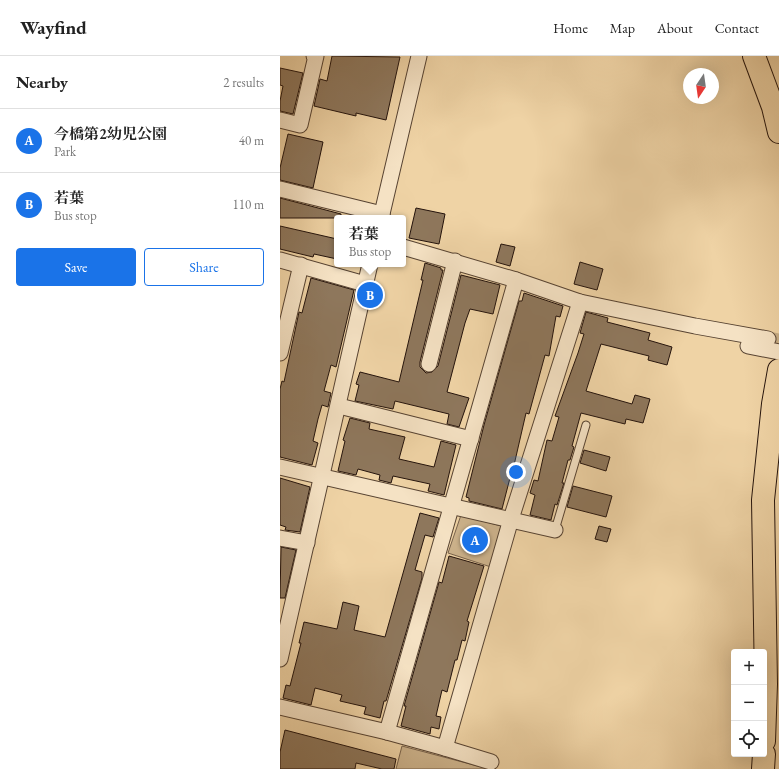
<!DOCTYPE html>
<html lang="en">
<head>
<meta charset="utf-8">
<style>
  :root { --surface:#fff; --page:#f6f6f6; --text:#222; --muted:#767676; --line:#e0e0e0; --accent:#1a73e8 }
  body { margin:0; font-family:"EB Garamond","Noto Serif JP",serif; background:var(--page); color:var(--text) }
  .controls { position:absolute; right:12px; bottom:12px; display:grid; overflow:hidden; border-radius:4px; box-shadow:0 4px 16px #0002 }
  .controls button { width:36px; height:36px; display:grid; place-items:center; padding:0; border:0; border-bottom:1px solid var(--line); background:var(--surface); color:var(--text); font:20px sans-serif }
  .compass { position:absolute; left:403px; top:12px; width:36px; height:36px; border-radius:50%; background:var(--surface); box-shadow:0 4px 16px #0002; rotate:193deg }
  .you { position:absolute; left:236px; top:416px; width:14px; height:14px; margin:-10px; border:3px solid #fff; border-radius:50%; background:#1a73e8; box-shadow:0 0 0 6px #1a73e833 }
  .badge { display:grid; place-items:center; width:26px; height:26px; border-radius:50%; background:var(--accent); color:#fff; font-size:13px; font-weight:700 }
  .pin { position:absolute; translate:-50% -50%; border:2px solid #fff; box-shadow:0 1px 4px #0006 }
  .popup { position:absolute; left:54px; top:159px; width:72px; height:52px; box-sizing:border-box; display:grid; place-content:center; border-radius:4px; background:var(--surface); filter:drop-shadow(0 1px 3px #0005); font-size:13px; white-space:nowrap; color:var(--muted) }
  .popup b { font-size:15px; color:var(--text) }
  .popup::after { content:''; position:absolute; left:50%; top:100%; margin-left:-8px; border:8px solid transparent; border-top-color:var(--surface) }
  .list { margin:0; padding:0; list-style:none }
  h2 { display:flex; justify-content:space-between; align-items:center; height:52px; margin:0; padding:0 16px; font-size:17px }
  h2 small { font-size:13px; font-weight:400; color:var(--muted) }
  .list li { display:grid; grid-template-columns:26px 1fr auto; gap:12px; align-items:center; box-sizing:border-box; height:64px; padding:0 16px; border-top:1px solid var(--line) }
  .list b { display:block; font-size:15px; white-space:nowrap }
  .list p { margin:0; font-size:13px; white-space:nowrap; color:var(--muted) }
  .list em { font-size:13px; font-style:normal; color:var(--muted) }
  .actions { display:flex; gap:8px; padding:12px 16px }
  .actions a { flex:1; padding:9px 0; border:1px solid var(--accent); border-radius:4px; text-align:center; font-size:14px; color:var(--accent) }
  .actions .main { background:var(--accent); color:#fff }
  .icon { flex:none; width:22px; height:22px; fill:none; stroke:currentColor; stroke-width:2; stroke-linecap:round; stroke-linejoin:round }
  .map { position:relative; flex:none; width:499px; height:713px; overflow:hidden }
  header { display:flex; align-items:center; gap:24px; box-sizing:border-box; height:56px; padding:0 20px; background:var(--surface); border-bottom:1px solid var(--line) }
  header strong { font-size:19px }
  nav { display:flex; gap:22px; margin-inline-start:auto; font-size:14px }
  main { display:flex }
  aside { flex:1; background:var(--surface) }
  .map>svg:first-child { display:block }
  .green { fill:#ccb28b; stroke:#78624c }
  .building { fill:#8e775c; stroke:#24130c }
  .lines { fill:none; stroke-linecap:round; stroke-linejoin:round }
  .street-tunnel { stroke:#c6ad86; stroke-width:15; stroke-dasharray:15 8; stroke-linecap:butt }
  .lane-casing { stroke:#574332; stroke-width:9 }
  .street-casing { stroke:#574332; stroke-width:17 }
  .highway-casing { stroke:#24130c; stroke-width:24 }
  .lane { stroke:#f5e2c4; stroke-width:7 }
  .street { stroke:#f5e2c4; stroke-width:15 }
  .highway { stroke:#efd3a5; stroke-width:22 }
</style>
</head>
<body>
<header>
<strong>Wayfind</strong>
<nav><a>Home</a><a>Map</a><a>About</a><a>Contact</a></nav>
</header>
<main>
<aside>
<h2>Nearby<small>2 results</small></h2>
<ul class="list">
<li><span class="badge">A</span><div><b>今橋第2幼児公園</b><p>Park</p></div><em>40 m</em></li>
<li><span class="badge">B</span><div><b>若葉</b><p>Bus stop</p></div><em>110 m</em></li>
</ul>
<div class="actions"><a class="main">Save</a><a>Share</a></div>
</aside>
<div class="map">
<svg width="499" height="713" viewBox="0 0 499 713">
  <rect width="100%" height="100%" fill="#efd3a5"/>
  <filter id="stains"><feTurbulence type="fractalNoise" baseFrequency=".005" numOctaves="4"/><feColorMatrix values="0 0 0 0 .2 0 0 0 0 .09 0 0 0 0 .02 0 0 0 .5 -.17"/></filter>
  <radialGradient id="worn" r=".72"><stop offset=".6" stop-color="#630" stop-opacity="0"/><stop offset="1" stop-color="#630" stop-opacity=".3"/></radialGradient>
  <g class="green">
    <path d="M 181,459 L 221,470 L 211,511 L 168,497 Z"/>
    <path d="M 122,690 L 209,713 L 116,713 Z"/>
  </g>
  <g class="building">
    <path d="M 52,0 L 120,1 L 106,64 L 76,57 L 76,60 L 34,50 L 40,23 L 47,25 Z"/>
    <path d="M 0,12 L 23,17 L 13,58 L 0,55 L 0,45 L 3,30 L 0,29 Z"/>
    <path d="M 8,78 L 43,86 L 33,132 L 0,124 L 0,112 Z"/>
    <path d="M 0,142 L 61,158 L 61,162 L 0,162 Z"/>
    <path d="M 136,152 L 165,158 L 159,188 L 129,182 Z"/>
    <path d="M 0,170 L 57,183 L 57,203 L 34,198 L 33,201 L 0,193 Z"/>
    <path d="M 221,188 L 235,191 L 230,210 L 216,206 Z"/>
    <path d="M 300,206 L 323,213 L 317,234 L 294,228 Z"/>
    <path d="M 145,207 L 161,212 L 161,214 L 163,214 L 140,306 L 140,311 L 146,317 L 152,316 L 158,310 L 181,219 L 220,229 L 213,258 L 190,253 L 185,267 L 167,336 L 189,342 L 179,371 L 167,368 L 169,358 L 115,345 L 113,353 L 75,345 L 79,329 L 76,328 L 80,316 L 119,326 L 143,224 L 141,224 Z"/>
    <path d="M 31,222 L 74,234 L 56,311 L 51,309 L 44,335 L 51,337 L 48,351 L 42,349 L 38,363 L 33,385 L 38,387 L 32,409 L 0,401 L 0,333 L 2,325 L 4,326 L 19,256 L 22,257 Z"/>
    <path d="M 244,237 L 283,250 L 280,261 L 276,260 L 269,300 L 265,299 L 249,358 L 246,357 L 232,418 L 231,418 L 222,453 L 189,445 L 189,442 L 186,441 L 204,369 L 239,245 L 242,245 Z"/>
    <path d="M 306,256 L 328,262 L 327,266 L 370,277 L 368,284 L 392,291 L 387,309 L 368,304 L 369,300 L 321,288 L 306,335 L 352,348 L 355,339 L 370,343 L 363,367 L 346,363 L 345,368 L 301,357 L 292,390 L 294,391 L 290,404 L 288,404 L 282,427 L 284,427 L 277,449 L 275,448 L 271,464 L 250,459 L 255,439 L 250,437 L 254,424 L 258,425 L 267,384 L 272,385 L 279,361 L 275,360 L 298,297 L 304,278 L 300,277 Z"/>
    <path d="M 70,362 L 90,367 L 89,373 L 125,381 L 119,403 L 154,411 L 161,385 L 176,389 L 164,439 L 148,435 L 150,428 L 113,420 L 111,427 L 99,424 L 100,419 L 78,413 L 76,419 L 58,415 L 65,385 L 63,384 Z"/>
    <path d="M 304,394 L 330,401 L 326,415 L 300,407 Z"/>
    <path d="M 0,422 L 30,431 L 20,476 L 5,474 L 6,471 L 0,469 Z"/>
    <path d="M 293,430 L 332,440 L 326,461 L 287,451 Z"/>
    <path d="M 140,457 L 159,462 L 153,481 L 145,479 L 135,514 L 142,516 L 142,522 L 106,645 L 104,645 L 100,662 L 84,658 L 86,651 L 60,645 L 62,639 L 35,632 L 31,649 L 3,642 L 6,629 L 10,630 L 21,587 L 19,587 L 24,566 L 57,573 L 63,546 L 79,550 L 74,574 L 105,581 Z"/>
    <path d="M 319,470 L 331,473 L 327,486 L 315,483 Z"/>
    <path d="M 1,491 L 16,494 L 5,542 L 0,542 Z"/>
    <path d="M 169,500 L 204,510 L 187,565 L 189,566 L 185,585 L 182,584 L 177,604 L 175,604 L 167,636 L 162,634 L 156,660 L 161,661 L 159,673 L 151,671 L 150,678 L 121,670 L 126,650 L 124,650 L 159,526 L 162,527 Z"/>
    <path d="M 5,674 L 116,703 L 114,713 L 102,713 L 76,707 L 75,713 L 0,713 L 0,696 Z"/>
  </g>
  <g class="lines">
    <path class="street-tunnel" d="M 488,283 L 499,285"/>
    <defs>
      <path id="lane" d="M 275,474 L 306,369"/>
      <g id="street">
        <path d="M 0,64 L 20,69 L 36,0 L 34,0"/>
        <path d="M 0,133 L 102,158"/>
        <path d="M 101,162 L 139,0"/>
        <path d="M 123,191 L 236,224 L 300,246 L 415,270 L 488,283"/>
        <path d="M 0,204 L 85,228"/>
        <path d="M 468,290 L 499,296"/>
        <path d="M 0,297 L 21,209"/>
        <path d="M 149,308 L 175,205"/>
        <path d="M 59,350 L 191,383"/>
        <path d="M 0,411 L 275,474"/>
        <path d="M 0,482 L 27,487"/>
        <path d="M 0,603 L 90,208"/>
        <path d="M 0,651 L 107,676 L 165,692 L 231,463 L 300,246"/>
        <path d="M 107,676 L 236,224"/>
        <path d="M 165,692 L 211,706"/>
      </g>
      <g id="highway">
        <path d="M 474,0 L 493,51 L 499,76"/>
        <path d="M 484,685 L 486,628 L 483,444 L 493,348 L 499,314"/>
        <path d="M 483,713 L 484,698"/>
      </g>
    </defs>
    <use href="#lane" class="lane-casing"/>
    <use href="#street" class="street-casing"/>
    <use href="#highway" class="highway-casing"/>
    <use href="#lane" class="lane"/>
    <use href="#street" class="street"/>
    <use href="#highway" class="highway"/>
  </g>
  <rect width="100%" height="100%" filter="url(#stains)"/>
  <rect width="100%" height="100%" fill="url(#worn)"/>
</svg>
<div class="controls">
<button>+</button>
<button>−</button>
<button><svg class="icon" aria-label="locate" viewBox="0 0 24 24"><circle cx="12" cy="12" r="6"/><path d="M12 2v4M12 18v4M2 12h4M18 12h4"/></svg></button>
</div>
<svg class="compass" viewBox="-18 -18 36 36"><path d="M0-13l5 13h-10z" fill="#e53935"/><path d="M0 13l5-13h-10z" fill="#767676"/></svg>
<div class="you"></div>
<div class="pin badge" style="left:195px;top:484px">A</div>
<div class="pin badge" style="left:90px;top:239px">B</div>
<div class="popup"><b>若葉</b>Bus stop</div>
</div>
</main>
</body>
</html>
